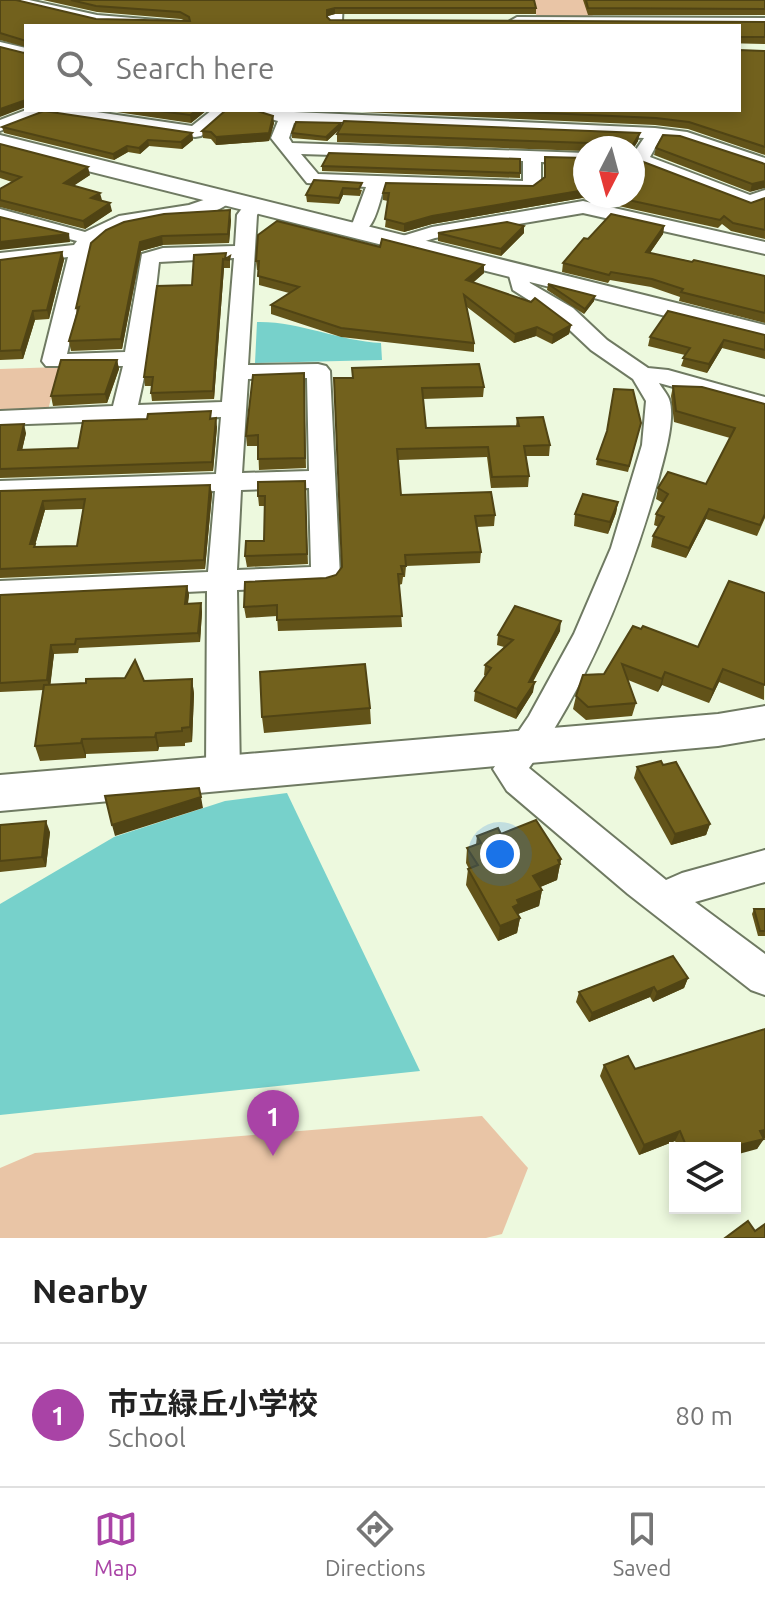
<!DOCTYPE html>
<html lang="en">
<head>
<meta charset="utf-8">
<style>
  :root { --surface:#fff; --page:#f2f2f2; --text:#222; --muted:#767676; --line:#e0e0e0; --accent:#a943a6 }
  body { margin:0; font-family:Ubuntu,"Noto Sans JP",sans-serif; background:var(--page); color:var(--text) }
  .controls { position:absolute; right:24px; bottom:24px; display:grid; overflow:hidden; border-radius:0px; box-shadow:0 4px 12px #0003 }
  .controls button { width:72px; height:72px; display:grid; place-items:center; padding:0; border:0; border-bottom:2px solid var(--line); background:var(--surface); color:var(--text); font:40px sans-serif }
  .compass { position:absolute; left:573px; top:136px; width:72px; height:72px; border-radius:50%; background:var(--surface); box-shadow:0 4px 12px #0003; rotate:186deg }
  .you { position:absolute; left:500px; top:854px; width:28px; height:28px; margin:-20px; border:6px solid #fff; border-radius:50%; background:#1a73e8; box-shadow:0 0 0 12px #1a73e833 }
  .badge { display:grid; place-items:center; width:52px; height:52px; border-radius:50%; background:var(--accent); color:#fff; font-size:26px; font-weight:700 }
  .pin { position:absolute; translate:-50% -66px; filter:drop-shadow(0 2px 4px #0008) }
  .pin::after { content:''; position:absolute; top:42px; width:28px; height:24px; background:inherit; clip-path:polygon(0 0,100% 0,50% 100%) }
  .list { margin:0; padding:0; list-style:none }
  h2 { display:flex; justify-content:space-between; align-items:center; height:104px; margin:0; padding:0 32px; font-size:34px }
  h2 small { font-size:26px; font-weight:400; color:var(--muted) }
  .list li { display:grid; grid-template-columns:52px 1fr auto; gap:24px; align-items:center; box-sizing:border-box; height:144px; padding:0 32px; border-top:2px solid var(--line) }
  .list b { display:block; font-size:30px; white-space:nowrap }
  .list p { margin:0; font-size:26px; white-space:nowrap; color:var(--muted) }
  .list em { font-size:26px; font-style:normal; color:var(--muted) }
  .icon { flex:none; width:44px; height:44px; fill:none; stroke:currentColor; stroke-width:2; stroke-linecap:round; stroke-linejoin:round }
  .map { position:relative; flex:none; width:765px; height:1238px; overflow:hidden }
  .search { position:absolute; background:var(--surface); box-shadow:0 4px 12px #0003; left:24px; right:24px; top:24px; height:88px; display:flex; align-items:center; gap:20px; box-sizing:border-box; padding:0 28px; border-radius:0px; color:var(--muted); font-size:30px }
  .sheet { height:248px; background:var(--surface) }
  nav { display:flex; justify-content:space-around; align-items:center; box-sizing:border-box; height:112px; border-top:2px solid var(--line); background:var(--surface); font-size:22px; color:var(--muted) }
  nav a { display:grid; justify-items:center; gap:4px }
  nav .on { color:var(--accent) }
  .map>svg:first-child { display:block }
  .green { fill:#e9c5a6 }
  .water { fill:#77d1cb }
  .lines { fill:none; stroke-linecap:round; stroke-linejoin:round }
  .minor-casing { stroke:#6f7a62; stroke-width:4 }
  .tertiary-casing { stroke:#6f7a62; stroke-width:4 }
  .minor { fill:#fff; fill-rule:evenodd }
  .tertiary { fill:#fff; fill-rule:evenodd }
  .wall { fill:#625319; fill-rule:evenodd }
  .shaded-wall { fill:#504414 }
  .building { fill:#72611d; stroke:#504414; stroke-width:2; fill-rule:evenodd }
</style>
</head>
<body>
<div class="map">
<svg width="765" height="1238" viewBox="0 0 765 1238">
  <rect width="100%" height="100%" fill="#edf9de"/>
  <g class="green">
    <path d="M 532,0 L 586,0 L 595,21 L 538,21 Z"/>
    <path d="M 59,367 L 47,414 L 0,416 L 0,369 Z"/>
    <path d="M 482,1116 L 528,1168 L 502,1234 L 486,1238 L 0,1238 L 0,1168 L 35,1153 Z"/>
  </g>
  <g class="water">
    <path d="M 257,322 C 299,321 339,341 381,343 L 382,360 L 255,363 Z"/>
    <path d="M 287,793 L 420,1071 L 0,1115 L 0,904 L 114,837 L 225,801 Z"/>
  </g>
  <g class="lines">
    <defs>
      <g id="minor">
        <path d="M 4,0 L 29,0 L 97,15 L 181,22 L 188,26 L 97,23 Z"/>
        <path d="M 329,0 L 343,0 L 342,21 L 338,26 L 323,26 L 328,20 Z"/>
        <path d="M 517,17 L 765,18 L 765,26 L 512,24 L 510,21 Z"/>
        <path d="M 0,42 L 26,48 L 26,57 L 0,51 Z"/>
        <path d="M 26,110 L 83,110 L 192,126 L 212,110 L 230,110 L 201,136 L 195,137 L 45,114 L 0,131 L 0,120 Z"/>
        <path d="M 249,110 L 655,128 L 687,132 L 765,158 L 765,169 L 679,141 L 660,139 L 650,157 L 750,195 L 765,190 L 765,203 L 750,208 L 743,206 L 633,164 L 633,154 L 644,138 L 294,123 L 289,138 L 292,143 L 585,153 L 585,163 L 541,162 L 541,185 L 532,191 L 384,188 C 378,206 375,232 354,237 L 344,231 L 353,222 L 366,187 L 307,183 L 271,138 L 278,121 L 251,113 ZM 301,154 L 523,161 L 523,181 L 318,174 Z"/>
        <path d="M 224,193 L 233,199 C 205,231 128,206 90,251 L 67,354 L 125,352 L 142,254 L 163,248 L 235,246 L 237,215 L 246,203 L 260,203 L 262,207 L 257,215 L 248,365 L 318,364 L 326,366 L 330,371 L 340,576 L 336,583 L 326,586 L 237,590 L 240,775 L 235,785 L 223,789 L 211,785 L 206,775 L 207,591 L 0,601 L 0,581 L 208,572 L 215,491 L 0,497 L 0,481 L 216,474 L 221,417 L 0,425 L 0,411 L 113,406 L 123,366 L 46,366 L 42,361 L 68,257 L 0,265 L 0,253 L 74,245 L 77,241 L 0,221 L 0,209 L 85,232 L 119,216 L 189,205 ZM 234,258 L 222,402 L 138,405 L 148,359 L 159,262 ZM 307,378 L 309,471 L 242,473 L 248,379 ZM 309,488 L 311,567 L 237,570 L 241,490 Z"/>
        <path d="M 583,201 L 765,242 L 765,254 L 583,213 L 435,238 L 403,248 L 393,242 L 396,238 L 432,227 Z"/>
        <path d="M 518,266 L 525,268 L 530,283 L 573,308 L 607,340 L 648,368 L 668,370 L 765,397 L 765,412 L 659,383 C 662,388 667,394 669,399 C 676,418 664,458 659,477 C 630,580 590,680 529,768 L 666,880 L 682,873 L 765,850 L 765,882 L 695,902 L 765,954 L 765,995 L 751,990 L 628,894 L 507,791 L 493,769 L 529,716 L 574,634 L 611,548 L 642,445 L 646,401 L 633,379 L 591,350 L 557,318 L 513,290 L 508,272 Z"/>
      </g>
      <g id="tertiary">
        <path d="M 0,135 L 765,325 L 765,341 L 0,149 Z"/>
        <path d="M 765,706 L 765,738 L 718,746 L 0,811 L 0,775 L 718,714 Z"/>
      </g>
    </defs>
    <use href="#minor" class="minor-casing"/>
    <use href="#tertiary" class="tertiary-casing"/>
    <use href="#minor" class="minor"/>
    <use href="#tertiary" class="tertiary"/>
  </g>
  <g class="wall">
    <path d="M 0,0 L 96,19 L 186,21 L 181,19 L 97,12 L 43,0 L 534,0 L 536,8 L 536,14 L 335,14 L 328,16 L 328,18 L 330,20 L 765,22 L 765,44 L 26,26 L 26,47 L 0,40 Z"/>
    <path d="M 583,0 L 765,0 L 765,15 L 588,15 Z"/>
    <path d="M 765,51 L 765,155 L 688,129 L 655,125 L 317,110 L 739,110 Z"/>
    <path d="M 103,110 L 207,110 L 191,123 Z"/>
    <path d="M 274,123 L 269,141 L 216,145 L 211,139 L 203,138 L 202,131 Z"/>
    <path d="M 341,126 L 638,141 L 633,149 L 633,148 L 585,148 L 585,151 L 337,142 L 337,134 L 339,130 L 327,141 L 292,138 L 292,133 Z"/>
    <path d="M 2,127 L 192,133 L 193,140 L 182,149 L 149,146 L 140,154 L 128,152 L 114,160 L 4,133 Z"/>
    <path d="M 0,144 L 90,175 L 74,185 L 102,200 L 112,211 L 85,229 L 0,207 L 0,189 L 12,182 L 0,178 Z"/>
    <path d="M 656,148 L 765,164 L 750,192 L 654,155 Z"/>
    <path d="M 545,157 L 585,158 L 585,196 L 633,196 L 633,159 L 751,203 L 765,198 L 765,239 L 731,231 L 722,224 L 718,228 L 582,198 L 432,224 L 404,232 L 385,227 L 388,201 L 383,200 L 383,193 L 533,186 L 544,178 Z"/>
    <path d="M 520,159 L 520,178 L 322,171 L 322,166 Z"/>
    <path d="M 314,180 L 362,190 L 360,196 L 343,195 L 339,204 L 307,202 L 306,195 Z"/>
    <path d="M 231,220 L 229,243 L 163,245 L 141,251 L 122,349 L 71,351 L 69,341 L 77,313 L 76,308 L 91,243 Z"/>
    <path d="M 524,226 L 524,233 L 501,256 L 438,241 L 438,233 Z"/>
    <path d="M 664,226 L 663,234 L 650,253 L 765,276 L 765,323 L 679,301 L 680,297 L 651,287 L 610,280 L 608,283 L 562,272 L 563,263 L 588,239 Z"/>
    <path d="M 380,247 L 484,265 L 484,273 L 473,282 L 571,325 L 569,334 L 552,344 L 536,336 L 514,343 L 467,307 L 474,343 L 474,352 L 341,337 L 271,314 L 271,305 L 289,293 L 259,285 L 259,270 L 257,270 L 256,261 Z"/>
    <path d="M 62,252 L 64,260 L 49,319 L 35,320 L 23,359 L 0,360 L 0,260 Z"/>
    <path d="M 226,253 L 226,258 L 230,256 L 230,268 L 224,268 L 214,399 L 152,401 L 151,393 L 152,386 L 145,386 L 144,377 L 192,285 Z"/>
    <path d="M 548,284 L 594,301 L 584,314 L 547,290 Z"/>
    <path d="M 765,335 L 765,359 L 722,348 L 707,373 L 681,366 L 685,355 L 648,346 L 650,337 Z"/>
    <path d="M 117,360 L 119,369 L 107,403 L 53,406 L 51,396 Z"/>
    <path d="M 304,373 L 306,468 L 259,470 L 258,446 L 247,446 L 246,436 Z"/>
    <path d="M 334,378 L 484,387 L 483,397 L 423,399 L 426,428 L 516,426 L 517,418 L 550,445 L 549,456 L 526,456 L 529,476 L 528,487 L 491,488 L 487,457 L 398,460 L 401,495 L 495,515 L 494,526 L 477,527 L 481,552 L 480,563 L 406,566 L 405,577 L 403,577 L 402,584 L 399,585 L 402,627 L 278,631 L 277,616 L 246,618 L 244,607 L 336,575 L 342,567 Z"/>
    <path d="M 673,386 L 765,404 L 765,518 L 757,536 L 706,519 L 686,558 L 651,547 L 653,536 L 659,527 L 654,525 L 656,514 L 663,503 L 656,499 L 658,488 L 706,484 L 730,438 L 674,422 L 671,396 Z"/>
    <path d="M 212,419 L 217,427 L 213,471 L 0,478 L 0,425 L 26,433 L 22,450 L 78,448 Z"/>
    <path d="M 641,423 L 628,472 L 596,465 L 597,459 Z"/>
    <path d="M 305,481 L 308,564 L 247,567 L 245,556 L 264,541 L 265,506 L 259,506 L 258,496 Z"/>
    <path d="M 210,485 L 212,494 L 205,569 L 0,578 L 0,491 ZM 83,509 L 77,546 L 36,547 L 35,545 L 45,510 Z"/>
    <path d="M 618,502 L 616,513 L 608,534 L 574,526 L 575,514 Z"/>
    <path d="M 187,586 L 189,595 L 188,604 L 201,603 L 202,612 L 200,642 L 79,648 L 78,653 L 54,654 L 50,685 L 192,679 L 194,694 L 192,742 L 185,743 L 185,746 L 159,747 L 158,751 L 86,754 L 86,758 L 40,761 L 35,746 L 44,690 L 0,692 L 0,595 Z"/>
    <path d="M 765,593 L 764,700 L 719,682 L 709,703 L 662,685 L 658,692 L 628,680 L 636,703 L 632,716 L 586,720 L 573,709 L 576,696 L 604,674 L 633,626 L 698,647 Z"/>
    <path d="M 560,631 L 533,682 L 533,692 L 516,719 L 474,701 L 475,691 L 486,676 L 484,675 L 485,665 L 504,647 L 497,645 L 498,635 Z"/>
    <path d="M 370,708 L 371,724 L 264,733 L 262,717 Z"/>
    <path d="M 663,765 L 710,824 L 706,835 L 671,845 L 634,778 L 637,767 Z"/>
    <path d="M 0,825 L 50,832 L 46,867 L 0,872 Z"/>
    <path d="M 501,834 L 561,859 L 557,880 L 540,887 L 542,890 L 539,906 L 518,914 L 520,918 L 517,933 L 498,941 L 466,885 L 468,869 L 469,869 L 466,863 L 467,848 L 476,845 L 477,836 Z"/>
    <path d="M 754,909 L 765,909 L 765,936 L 758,936 L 752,914 Z"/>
    <path d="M 688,978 L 684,988 L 653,1002 L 650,997 L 589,1022 L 576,1002 L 579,992 Z"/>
    <path d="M 765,1029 L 765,1138 L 763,1138 L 757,1149 L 678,1148 L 675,1141 L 639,1155 L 600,1076 L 604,1065 L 635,1069 Z"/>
  </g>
  <g class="shaded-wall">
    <path d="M 335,8 L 335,14 L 328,16 L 327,24 L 327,10 Z"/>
    <path d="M 24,100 L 26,107 L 0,117 L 0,109 Z"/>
    <path d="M 197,110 L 207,110 L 191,123 L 190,115 Z"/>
    <path d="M 273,116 L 274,123 L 269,141 L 216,145 L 216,137 Z"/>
    <path d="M 341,123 L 341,128 L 327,141 L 326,137 Z"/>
    <path d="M 192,133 L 193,140 L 182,149 L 181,142 Z"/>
    <path d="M 640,133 L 638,141 L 633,149 L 633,148 L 631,148 Z"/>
    <path d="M 148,140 L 149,146 L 140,154 L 139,148 Z"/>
    <path d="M 127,146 L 128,152 L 114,160 L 113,154 Z"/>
    <path d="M 88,167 L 90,175 L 66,191 L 64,183 Z"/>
    <path d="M 765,181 L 765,188 L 750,192 L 752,184 Z"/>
    <path d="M 343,188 L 343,195 L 339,204 L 339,198 Z"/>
    <path d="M 584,190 L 582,198 L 432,224 L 404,232 L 404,224 L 432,216 Z"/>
    <path d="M 100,193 L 102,200 L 91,198 Z"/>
    <path d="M 110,203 L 112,211 L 85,229 L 83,221 Z"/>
    <path d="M 230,210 L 231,220 L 229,243 L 228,234 Z"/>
    <path d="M 524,226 L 524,233 L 501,256 L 501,249 Z"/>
    <path d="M 664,226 L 663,234 L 644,261 L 646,252 Z"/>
    <path d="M 69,234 L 70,242 L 0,250 L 0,242 Z"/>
    <path d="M 162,236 L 163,245 L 141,251 L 122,349 L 121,339 L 140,242 Z"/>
    <path d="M 62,252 L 64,260 L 49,319 L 47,310 Z"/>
    <path d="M 223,259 L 224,268 L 214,399 L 213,391 Z"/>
    <path d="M 484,265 L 484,273 L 466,289 L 466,280 Z"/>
    <path d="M 595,296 L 594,301 L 584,314 L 585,309 Z"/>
    <path d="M 33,311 L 35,320 L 23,359 L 21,350 Z"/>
    <path d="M 571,325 L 569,334 L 552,344 L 553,335 Z"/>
    <path d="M 537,327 L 536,336 L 514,343 L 515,334 Z"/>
    <path d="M 724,340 L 722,348 L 707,373 L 709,364 Z"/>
    <path d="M 117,360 L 119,369 L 107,403 L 105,394 Z"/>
    <path d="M 216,418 L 217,427 L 213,471 L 212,462 Z"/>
    <path d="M 24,424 L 26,433 L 20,459 L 18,450 Z"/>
    <path d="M 210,485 L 212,494 L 205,569 L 204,560 Z"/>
    <path d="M 43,501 L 45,510 L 35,545 L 37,553 L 30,544 Z"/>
    <path d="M 618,502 L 616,513 L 608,534 L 610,522 Z"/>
    <path d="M 709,509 L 706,519 L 686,558 L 689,548 Z"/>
    <path d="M 187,586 L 189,595 L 186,613 L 185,604 Z"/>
    <path d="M 201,603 L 202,612 L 200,642 L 198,633 Z"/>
    <path d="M 561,621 L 560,631 L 527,692 L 529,682 Z"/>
    <path d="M 51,645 L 54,654 L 50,689 L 47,680 Z"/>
    <path d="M 723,669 L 719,682 L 709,703 L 713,690 Z"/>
    <path d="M 665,672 L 662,685 L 658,692 L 662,679 Z"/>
    <path d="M 192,679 L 194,694 L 192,742 L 190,727 Z"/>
    <path d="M 535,682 L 533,692 L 516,719 L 517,709 Z"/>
    <path d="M 156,733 L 159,747 L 158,751 L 155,737 Z"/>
    <path d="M 82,739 L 86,754 L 86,758 L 81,743 Z"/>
    <path d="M 201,797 L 203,808 L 115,836 L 112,825 Z"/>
    <path d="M 46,821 L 50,832 L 46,867 L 42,857 Z"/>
    <path d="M 710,824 L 706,835 L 671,845 L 675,834 Z"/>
    <path d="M 561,859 L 557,880 L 531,891 L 533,876 Z"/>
    <path d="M 542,890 L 539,906 L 518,914 L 520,918 L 517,933 L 498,941 L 500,926 L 517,900 Z"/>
    <path d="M 688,978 L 684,988 L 653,1002 L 657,992 Z"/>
    <path d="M 654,987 L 650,997 L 589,1022 L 592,1013 Z"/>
    <path d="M 765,1130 L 765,1138 L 755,1141 L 764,1139 L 757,1149 L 735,1155 L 735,1148 L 727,1148 Z"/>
    <path d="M 680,1131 L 675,1141 L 639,1155 L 644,1145 Z"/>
  </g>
  <g class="building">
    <path d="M 0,0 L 16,0 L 96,19 L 190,21 L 189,17 L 180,12 L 96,6 L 71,0 L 534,0 L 536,8 L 335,8 L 327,10 L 327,17 L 330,20 L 765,22 L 765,37 L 740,37 L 739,39 L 739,26 L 26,26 L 26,41 L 0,33 Z"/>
    <path d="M 586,0 L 765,0 L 765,9 L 588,8 Z"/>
    <path d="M 0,47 L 24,53 L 26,51 L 26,100 L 0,109 Z"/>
    <path d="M 739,50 L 765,51 L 765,147 L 689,122 L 656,118 L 482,110 L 739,110 Z"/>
    <path d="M 152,110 L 197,110 L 190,115 Z"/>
    <path d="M 226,110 L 254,110 L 273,116 L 269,133 L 216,137 L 211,132 L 202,131 Z"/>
    <path d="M 44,111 L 192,133 L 181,142 L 148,140 L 139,148 L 127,146 L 113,154 L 2,127 Z"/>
    <path d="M 344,121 L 640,133 L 631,148 L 588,148 L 588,143 L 337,134 Z"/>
    <path d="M 296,122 L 341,123 L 326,137 L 292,133 Z"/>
    <path d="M 663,135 L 680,136 L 765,164 L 765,181 L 752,184 L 656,148 Z"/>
    <path d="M 0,144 L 88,167 L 64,183 L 100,193 L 91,198 L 110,203 L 83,221 L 0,200 L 0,189 L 21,177 L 0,171 Z"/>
    <path d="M 329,153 L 520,159 L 520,173 L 322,166 Z"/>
    <path d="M 545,157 L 585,158 L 585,190 L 432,216 L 404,224 L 385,219 L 389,193 L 383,193 L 386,183 L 533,186 L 545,177 Z"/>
    <path d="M 633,158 L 751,203 L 765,198 L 765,230 L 733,223 L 724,216 L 720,220 L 610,196 L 633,196 Z"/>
    <path d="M 314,180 L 362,183 L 359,189 L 343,188 L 339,198 L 306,195 Z"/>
    <path d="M 230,210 L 228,234 L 162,236 L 140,242 L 121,339 L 69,341 L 79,307 L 76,308 L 91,243 L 106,230 L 124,222 L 164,214 Z"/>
    <path d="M 611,214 L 664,226 L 646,252 L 692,262 L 694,260 L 765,276 L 765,313 L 681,292 L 683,289 L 652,279 L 611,272 L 609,275 L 563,263 L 584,238 L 588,239 Z"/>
    <path d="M 0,217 L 69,234 L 0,242 Z"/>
    <path d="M 277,221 L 380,247 L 382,239 L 484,265 L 466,280 L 531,302 L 535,298 L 571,325 L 553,335 L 537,327 L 515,334 L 464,295 L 474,343 L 341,328 L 271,305 L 299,287 L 258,276 L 259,261 L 256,261 L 258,235 Z"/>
    <path d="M 507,222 L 524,226 L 501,249 L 438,233 Z"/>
    <path d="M 62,252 L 47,310 L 33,311 L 21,350 L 0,351 L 0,260 Z"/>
    <path d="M 226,253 L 225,259 L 230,256 L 229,260 L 223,259 L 213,391 L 151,393 L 153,377 L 144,377 L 157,286 L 192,285 L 194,255 Z"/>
    <path d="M 548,284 L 595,296 L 585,309 Z"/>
    <path d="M 668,311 L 765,335 L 765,350 L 724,340 L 709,364 L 683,358 L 690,348 L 650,337 Z"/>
    <path d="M 61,360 L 117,360 L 105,394 L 51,396 Z"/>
    <path d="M 479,364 L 484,387 L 422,388 L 426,428 L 519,426 L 517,418 L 543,417 L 550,445 L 524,446 L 529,476 L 492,477 L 488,447 L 397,449 L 401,495 L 491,492 L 495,515 L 475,516 L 481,552 L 405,555 L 406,566 L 401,566 L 403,574 L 398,574 L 402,616 L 277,620 L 277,605 L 244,607 L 245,582 L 326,578 L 336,575 L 342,567 L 334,378 L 353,378 L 352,368 Z"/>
    <path d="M 304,373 L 305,458 L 258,459 L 258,435 L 246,436 L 253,375 Z"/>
    <path d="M 673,386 L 702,387 L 765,404 L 765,514 L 760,525 L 709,509 L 689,548 L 653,536 L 664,517 L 656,514 L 668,494 L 658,488 L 668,472 L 706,484 L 735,428 L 676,411 Z"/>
    <path d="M 614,389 L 633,390 L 641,423 L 629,466 L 597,459 L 607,431 Z"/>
    <path d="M 211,411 L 210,419 L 216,418 L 212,462 L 0,469 L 0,425 L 24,424 L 18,450 L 78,448 L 83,421 L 147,419 L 148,414 Z"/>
    <path d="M 305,481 L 307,554 L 245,556 L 246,541 L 264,541 L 265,496 L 258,496 L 258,482 Z"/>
    <path d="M 210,485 L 204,560 L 0,569 L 0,491 ZM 85,499 L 77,546 L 34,547 L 35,544 L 30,544 L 43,501 Z"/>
    <path d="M 583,494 L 618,502 L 610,522 L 575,514 Z"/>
    <path d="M 729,581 L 765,593 L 765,685 L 723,669 L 713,690 L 665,672 L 662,679 L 622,664 L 636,703 L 588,707 L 576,696 L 583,675 L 604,674 L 633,626 L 641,629 L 643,626 L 698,647 Z"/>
    <path d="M 187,586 L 185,604 L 201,603 L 198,633 L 76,639 L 75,644 L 51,645 L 47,680 L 0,683 L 0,595 Z"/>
    <path d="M 515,606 L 561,621 L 529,682 L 535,682 L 517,709 L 475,691 L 491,668 L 485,665 L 513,640 L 498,635 Z"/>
    <path d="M 135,660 L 144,681 L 192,679 L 190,727 L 182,728 L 182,731 L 156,733 L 155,737 L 82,739 L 81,743 L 35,746 L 44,685 L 86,683 L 86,679 L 125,678 Z"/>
    <path d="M 365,664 L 370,708 L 262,717 L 260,672 Z"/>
    <path d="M 661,761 L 663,765 L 676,762 L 710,824 L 675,834 L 637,767 Z"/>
    <path d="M 199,788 L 201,797 L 112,825 L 105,796 Z"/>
    <path d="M 536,820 L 561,859 L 558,860 L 560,864 L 533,876 L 542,890 L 517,900 L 519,904 L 513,907 L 520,918 L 500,926 L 468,869 L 478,865 L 467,848 L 481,843 L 477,836 L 498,828 L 501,834 Z"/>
    <path d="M 46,821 L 42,857 L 0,861 L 0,825 Z"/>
    <path d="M 754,909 L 765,909 L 765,931 L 760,931 Z"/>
    <path d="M 673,956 L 688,978 L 657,992 L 654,987 L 592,1013 L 579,992 Z"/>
    <path d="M 765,1029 L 765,1130 L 760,1131 L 764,1139 L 727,1148 L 687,1148 L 680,1131 L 644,1145 L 604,1065 L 628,1056 L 635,1069 Z"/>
    <path d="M 748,1221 L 755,1231 L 765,1224 L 765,1238 L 725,1238 Z"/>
  </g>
</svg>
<div class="controls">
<button><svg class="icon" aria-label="layers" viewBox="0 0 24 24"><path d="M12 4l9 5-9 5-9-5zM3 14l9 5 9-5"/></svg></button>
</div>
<svg class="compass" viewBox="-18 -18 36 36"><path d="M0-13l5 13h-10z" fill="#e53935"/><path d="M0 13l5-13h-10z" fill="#767676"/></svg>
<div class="you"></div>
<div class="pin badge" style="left:273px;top:1156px">1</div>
<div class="search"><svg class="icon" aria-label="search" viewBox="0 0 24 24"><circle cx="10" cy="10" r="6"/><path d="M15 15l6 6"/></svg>Search here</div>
</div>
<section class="sheet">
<h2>Nearby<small></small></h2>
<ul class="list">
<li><span class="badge">1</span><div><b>市立緑丘小学校</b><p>School</p></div><em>80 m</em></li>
</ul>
</section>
<nav>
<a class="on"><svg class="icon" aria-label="map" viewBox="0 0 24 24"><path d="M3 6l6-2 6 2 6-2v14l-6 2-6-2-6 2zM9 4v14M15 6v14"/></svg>Map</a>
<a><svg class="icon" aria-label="directions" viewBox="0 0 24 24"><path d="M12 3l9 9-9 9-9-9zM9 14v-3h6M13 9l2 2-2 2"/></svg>Directions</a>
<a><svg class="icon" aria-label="saved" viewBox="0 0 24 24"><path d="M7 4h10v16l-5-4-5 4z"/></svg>Saved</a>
</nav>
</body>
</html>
